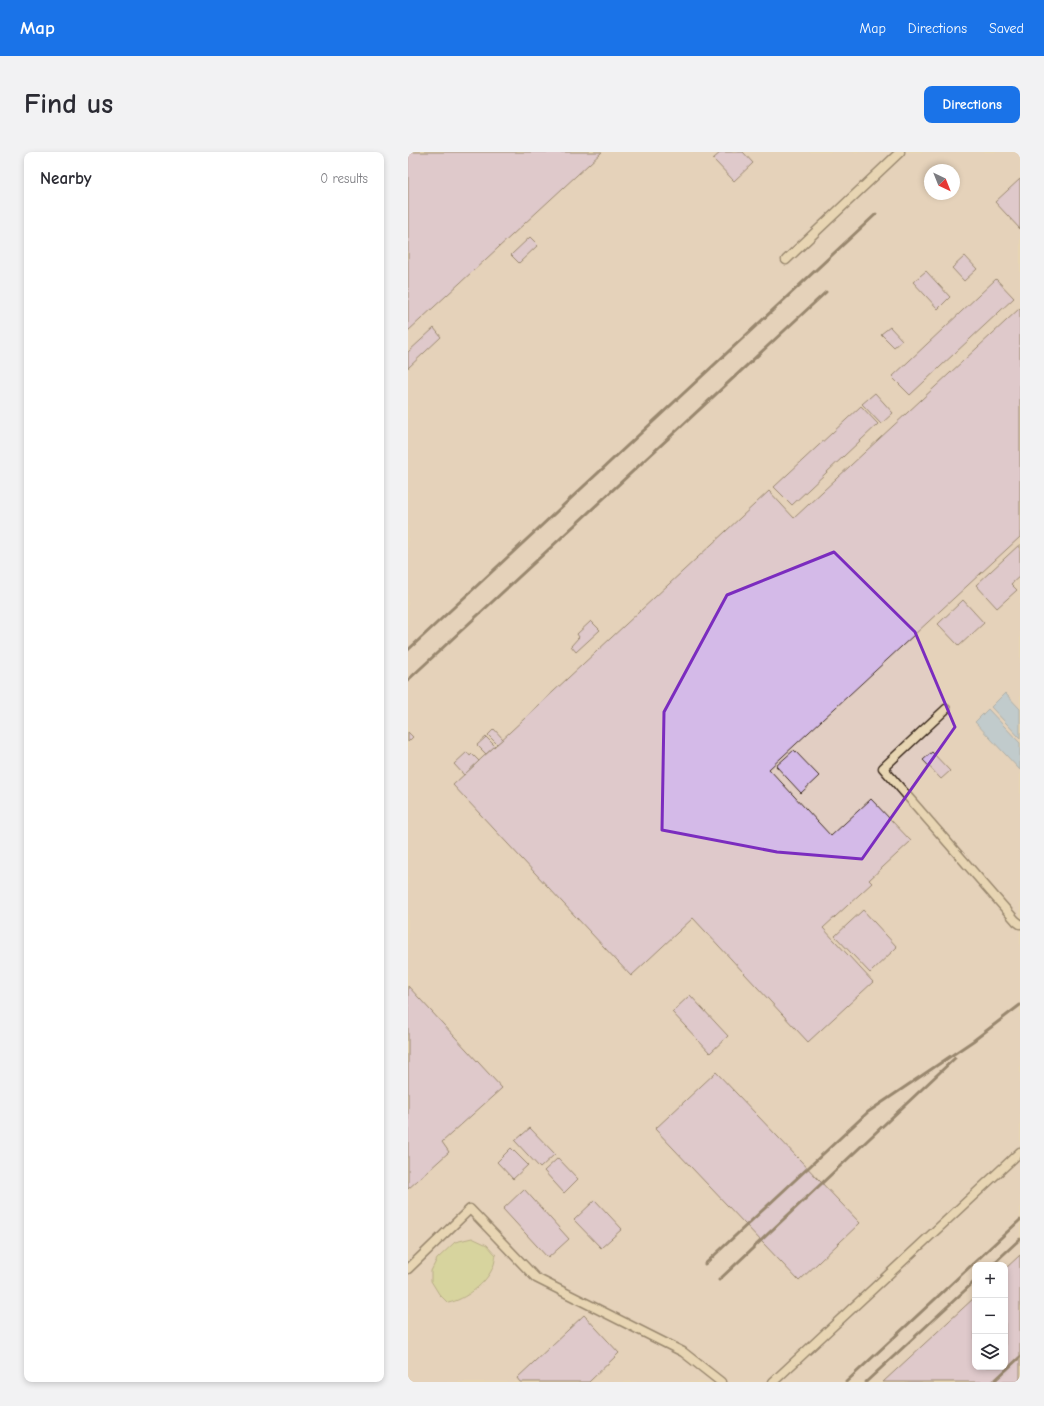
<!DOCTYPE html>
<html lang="en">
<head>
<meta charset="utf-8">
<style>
  :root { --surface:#fff; --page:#f2f2f3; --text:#2b2b33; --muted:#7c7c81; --line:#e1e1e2; --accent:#1a73e8 }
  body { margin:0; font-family:"Comic Neue",sans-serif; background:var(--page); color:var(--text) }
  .controls { position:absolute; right:12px; bottom:12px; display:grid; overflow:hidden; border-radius:8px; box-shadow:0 2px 6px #0003 }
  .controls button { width:36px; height:36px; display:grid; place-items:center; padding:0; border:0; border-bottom:1px solid var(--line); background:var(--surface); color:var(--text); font:20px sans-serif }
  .compass { position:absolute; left:516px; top:12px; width:36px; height:36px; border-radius:50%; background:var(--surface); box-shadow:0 2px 6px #0003; rotate:137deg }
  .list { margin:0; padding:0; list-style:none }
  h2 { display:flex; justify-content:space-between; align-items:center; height:52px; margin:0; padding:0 16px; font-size:17px }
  h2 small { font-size:13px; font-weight:400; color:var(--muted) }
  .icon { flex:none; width:22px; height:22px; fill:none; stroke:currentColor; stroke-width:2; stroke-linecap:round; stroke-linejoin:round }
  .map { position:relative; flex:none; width:612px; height:1230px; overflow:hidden; border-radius:8px }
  header { display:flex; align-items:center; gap:24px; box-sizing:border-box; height:56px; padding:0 20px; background:var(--accent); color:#fff }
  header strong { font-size:19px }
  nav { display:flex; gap:22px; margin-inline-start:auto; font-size:14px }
  .intro { display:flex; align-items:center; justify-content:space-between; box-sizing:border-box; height:96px; padding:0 24px }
  h1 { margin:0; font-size:28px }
  .button { padding:10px 18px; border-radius:8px; background:var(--accent); color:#fff; font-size:14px; font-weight:700 }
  main { display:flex; gap:24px; padding:0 24px }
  aside { flex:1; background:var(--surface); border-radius:8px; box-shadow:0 2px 6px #0003 }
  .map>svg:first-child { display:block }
  .built { fill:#e2cec3; fill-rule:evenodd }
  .green { fill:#c4d286; stroke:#807e52 }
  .water { fill:#92beeb; stroke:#6f8399 }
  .building { fill:#d4bae8; stroke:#3b2a1e }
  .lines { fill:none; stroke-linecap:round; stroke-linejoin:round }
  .lane-casing { stroke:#3b2a1e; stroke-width:11 }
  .lane { stroke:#e8d6b3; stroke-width:8 }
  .rail { stroke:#3b2a1e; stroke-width:3 }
  .marked { fill:none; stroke:#7b2cbf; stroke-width:3; stroke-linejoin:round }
</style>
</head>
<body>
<header>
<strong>Map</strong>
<nav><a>Map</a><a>Directions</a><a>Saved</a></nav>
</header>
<div class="intro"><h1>Find us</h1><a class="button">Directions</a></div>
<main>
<aside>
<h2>Nearby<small>0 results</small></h2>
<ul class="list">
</ul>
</aside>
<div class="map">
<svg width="612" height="1230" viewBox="0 0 612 1230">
  <rect width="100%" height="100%" fill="#e8d6b3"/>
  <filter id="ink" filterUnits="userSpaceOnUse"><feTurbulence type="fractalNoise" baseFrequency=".025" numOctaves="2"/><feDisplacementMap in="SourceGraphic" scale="8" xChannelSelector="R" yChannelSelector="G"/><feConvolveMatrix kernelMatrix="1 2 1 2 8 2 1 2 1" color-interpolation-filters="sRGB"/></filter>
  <g filter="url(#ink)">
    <path class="built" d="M 0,0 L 612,0 L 612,1230 L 0,1230 ZM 522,18 L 546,18 L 546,42 L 522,42 ZM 567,1113 L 597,1113 L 597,1215 L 567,1215 Z"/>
    <path class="green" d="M 64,1086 L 79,1093 L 88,1103 C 87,1106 87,1111 85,1115 C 79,1131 57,1148 40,1151 L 31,1142 L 23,1129 L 23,1119 L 29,1107 L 47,1090 Z"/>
    <g class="water">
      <path d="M 597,541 L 612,557 L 612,586 L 583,555 Z"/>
      <path d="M 580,557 L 612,591 L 612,618 L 567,570 Z"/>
    </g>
    <g class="building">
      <path d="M 0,0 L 194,0 L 0,179 Z"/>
      <path d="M 313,0 L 335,0 L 345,11 L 326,29 L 305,7 Z"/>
      <path d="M 612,27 L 612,77 L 587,50 Z"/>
      <path d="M 122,85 L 130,93 L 111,111 L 103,103 Z"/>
      <path d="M 557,104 L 569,117 L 556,129 L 544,116 Z"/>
      <path d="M 518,119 L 542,145 L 530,157 L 505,130 Z"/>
      <path d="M 588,127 L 606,146 L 502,243 L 484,225 Z"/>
      <path d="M 612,156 L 612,385 L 361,617 L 423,684 L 463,647 L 503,689 L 461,728 L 464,731 L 415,776 L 465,830 L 400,890 L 285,766 L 223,824 L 45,633 L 361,339 L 386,366 Z"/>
      <path d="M 482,175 L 494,188 L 486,195 L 473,182 Z"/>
      <path d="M 26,176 L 33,185 L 0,216 L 0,200 Z"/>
      <path d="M 467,241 L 485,261 L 473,272 L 454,252 Z"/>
      <path d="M 453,254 L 470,272 L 384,353 L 366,335 Z"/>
      <path d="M 612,392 L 612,424 L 603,432 L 609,438 L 589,456 L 568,433 Z"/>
      <path d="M 555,448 L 576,471 L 551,494 L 530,472 Z"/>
      <path d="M 183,469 L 192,478 L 168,500 L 163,494 L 171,485 L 169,482 Z"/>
      <path d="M 86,577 L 95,587 L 89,592 L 80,583 Z"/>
      <path d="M 0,580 L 5,585 L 0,590 Z"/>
      <path d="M 78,585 L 87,594 L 78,602 L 69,593 Z"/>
      <path d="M 386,598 L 411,624 L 393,641 L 368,614 Z"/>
      <path d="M 59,600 L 62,604 L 64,602 L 71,609 L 56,623 L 46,612 Z"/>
      <path d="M 524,600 L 542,619 L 533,627 L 515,608 Z"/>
      <path d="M 455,758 L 489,795 L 462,821 L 427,784 Z"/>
      <path d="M 0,834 L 94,936 L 34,990 L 41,1000 L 0,1037 Z"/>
      <path d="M 282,843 L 320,884 L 302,901 L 264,860 Z"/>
      <path d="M 308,920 L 452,1071 L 391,1129 L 247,977 Z"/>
      <path d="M 122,976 L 147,1002 L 132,1016 L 107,989 Z"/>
      <path d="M 103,996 L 120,1013 L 105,1027 L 89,1010 Z"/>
      <path d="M 150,1006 L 170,1027 L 156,1041 L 136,1019 Z"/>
      <path d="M 116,1037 L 161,1087 L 140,1106 L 95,1057 Z"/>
      <path d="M 187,1048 L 214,1077 L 193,1096 L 166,1068 Z"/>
      <path d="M 612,1103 L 612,1227 L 609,1230 L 475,1230 L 567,1145 L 567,1215 L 597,1215 L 597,1117 Z"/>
      <path d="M 176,1163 L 211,1201 L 181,1230 L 112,1230 L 109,1226 Z"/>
    </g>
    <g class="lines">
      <defs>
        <g id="lane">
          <path d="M 378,108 L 492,0"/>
          <path d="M 538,557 L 475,616 L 608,769 L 612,772"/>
          <path d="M 0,1117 L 62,1057 L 128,1126 L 275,1200 L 313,1230"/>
          <path d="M 365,1230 L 612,1000"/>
        </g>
      </defs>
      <use href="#lane" class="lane-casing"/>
      <use href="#lane" class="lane"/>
      <g class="rail">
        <path d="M 0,498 L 468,62"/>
        <path d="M 0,528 L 418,140"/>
        <path d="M 297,1112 L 460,960 L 565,889 L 612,853"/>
        <path d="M 584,1113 L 612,1087"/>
        <path d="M 311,1128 L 547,906"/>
        <path d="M 438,1230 L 612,1068"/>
        <path d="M 458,1230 L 567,1129"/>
        <path d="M 585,1230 L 612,1205"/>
      </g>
    </g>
  </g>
  <path d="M0 0H612V1230H0ZM 426,400 L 507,480 L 547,575 L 454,707 L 369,700 L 254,678 L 256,560 L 319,443 Z" fill="#e8d6b3" fill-opacity=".55" fill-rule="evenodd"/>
  <path class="marked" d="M 426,400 L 507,480 L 547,575 L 454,707 L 369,700 L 254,678 L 256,560 L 319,443 Z"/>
</svg>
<div class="controls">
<button>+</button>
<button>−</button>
<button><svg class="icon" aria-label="layers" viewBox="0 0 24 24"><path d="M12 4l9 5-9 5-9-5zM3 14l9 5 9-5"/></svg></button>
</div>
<svg class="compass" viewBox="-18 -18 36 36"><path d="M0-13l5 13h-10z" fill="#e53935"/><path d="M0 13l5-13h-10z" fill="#7c7c81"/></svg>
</div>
</main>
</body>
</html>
